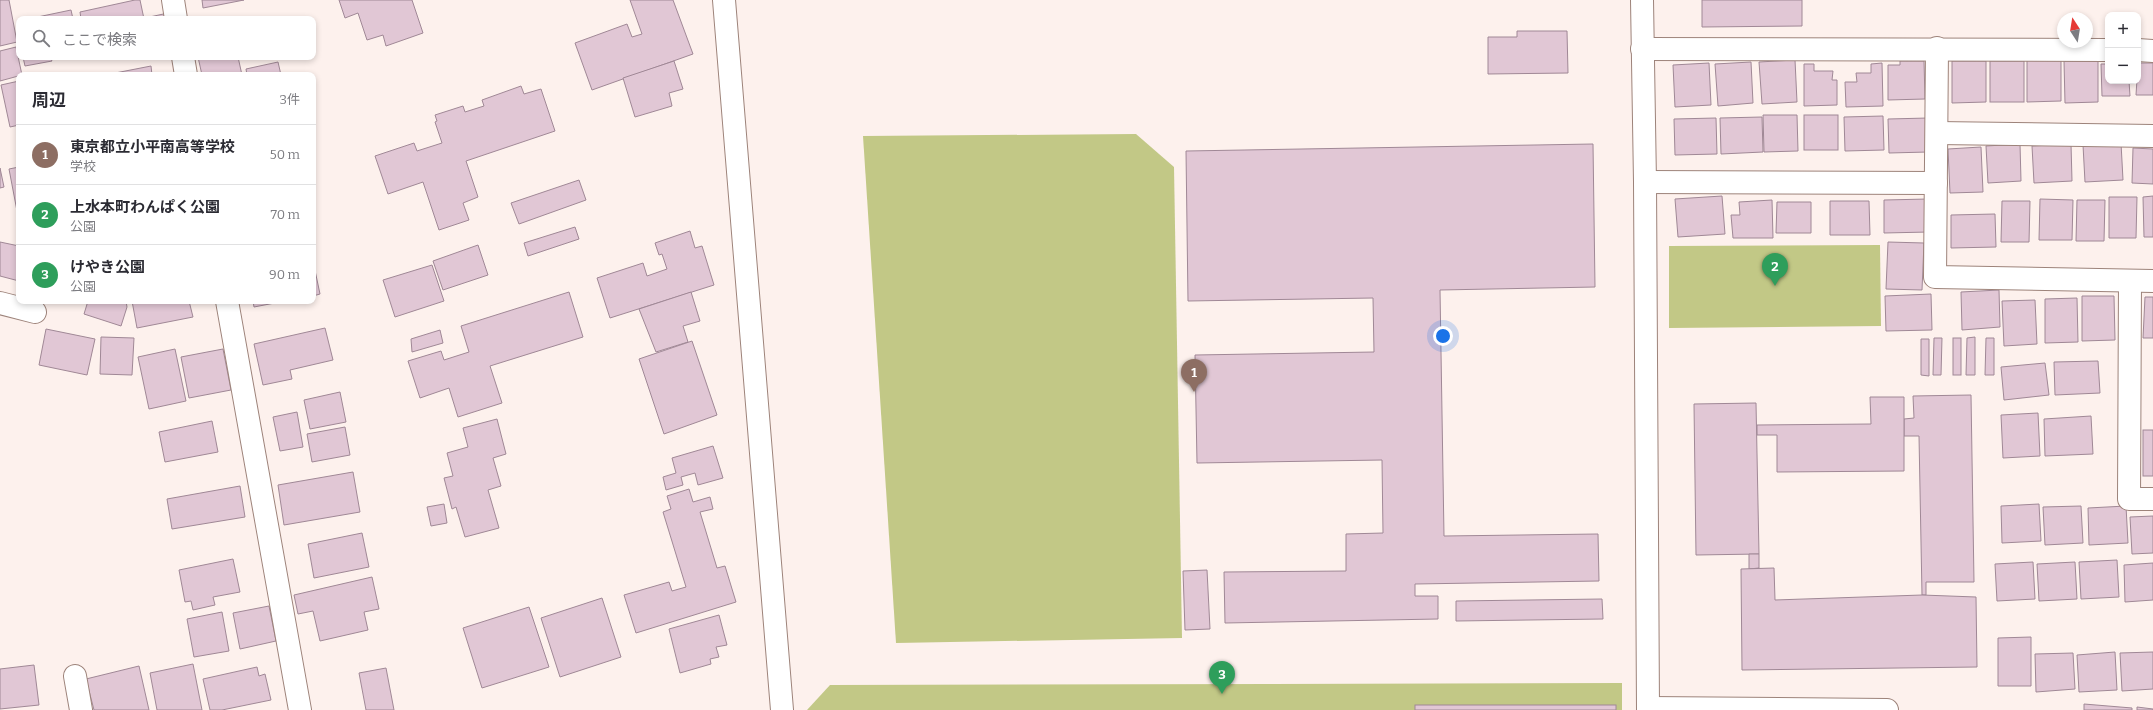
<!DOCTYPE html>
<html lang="ja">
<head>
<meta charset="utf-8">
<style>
  :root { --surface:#fff; --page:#f2f2f3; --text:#2b2b33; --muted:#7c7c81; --line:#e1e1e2; --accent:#326e86 }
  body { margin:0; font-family:Bitter,"Noto Sans JP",serif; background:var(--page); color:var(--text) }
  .controls { position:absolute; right:12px; top:12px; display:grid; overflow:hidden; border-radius:8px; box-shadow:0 2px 6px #0003 }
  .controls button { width:36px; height:36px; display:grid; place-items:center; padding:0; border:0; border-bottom:1px solid var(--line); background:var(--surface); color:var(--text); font:20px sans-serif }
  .compass { position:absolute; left:2057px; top:12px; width:36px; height:36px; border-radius:50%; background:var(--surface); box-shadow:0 2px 6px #0003; rotate:348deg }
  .you { position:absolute; left:1443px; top:336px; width:14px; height:14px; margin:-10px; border:3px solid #fff; border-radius:50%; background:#1a73e8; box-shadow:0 0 0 6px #1a73e833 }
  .badge { display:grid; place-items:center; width:26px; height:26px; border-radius:50%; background:var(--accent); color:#fff; font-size:13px; font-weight:700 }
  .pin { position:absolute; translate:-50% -33px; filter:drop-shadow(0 1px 2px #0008) }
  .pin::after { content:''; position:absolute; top:21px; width:14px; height:12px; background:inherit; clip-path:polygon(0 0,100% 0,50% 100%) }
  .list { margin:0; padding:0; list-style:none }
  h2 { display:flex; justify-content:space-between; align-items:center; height:52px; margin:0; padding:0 16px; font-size:17px }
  h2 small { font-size:13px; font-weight:400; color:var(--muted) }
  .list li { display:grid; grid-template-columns:26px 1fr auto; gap:12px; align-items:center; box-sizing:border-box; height:60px; padding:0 16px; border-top:1px solid var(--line) }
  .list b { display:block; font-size:15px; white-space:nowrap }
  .list p { margin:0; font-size:13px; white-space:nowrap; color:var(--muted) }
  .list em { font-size:13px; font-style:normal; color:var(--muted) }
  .icon { flex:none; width:22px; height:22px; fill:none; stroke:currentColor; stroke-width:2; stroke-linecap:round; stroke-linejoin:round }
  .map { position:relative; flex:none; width:2153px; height:710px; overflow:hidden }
  .search { position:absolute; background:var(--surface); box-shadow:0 2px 6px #0003; left:16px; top:16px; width:300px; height:44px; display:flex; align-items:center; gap:10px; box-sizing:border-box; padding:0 14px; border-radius:8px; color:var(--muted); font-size:15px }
  .panel { position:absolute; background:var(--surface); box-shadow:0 2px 6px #0003; left:16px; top:72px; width:300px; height:232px; border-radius:8px }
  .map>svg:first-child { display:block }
  .green { fill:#c2c886 }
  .building { fill:#e1c7d5; stroke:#a08896 }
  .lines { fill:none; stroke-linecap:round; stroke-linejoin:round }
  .minor-casing { stroke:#9d837a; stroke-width:24 }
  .minor { stroke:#fff; stroke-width:22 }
</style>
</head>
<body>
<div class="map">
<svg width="2153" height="710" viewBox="0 0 2153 710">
  <rect width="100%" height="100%" fill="#fdf1ed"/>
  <g class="green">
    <path d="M 1136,134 L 1174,167 L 1182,638 L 896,643 L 863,136 Z"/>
    <path d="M 1880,245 L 1881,326 L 1669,328 L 1669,246 Z"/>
    <path d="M 1622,683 L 1622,710 L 807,710 L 830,685 Z"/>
  </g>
  <g class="building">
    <path d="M 0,0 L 9,0 L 17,42 L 0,46 Z"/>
    <path d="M 135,0 L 140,0 L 144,19 L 81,19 L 80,12 Z"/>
    <path d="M 202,0 L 244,0 L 203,8 Z"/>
    <path d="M 339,0 L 412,0 L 423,33 L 386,46 L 383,35 L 367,40 L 358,13 L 345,18 Z"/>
    <path d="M 630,0 L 673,0 L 693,54 L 592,90 L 575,43 L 627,24 L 632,37 L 642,34 Z"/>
    <path d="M 1702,0 L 1802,0 L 1802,26 L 1702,27 Z"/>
    <path d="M 71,10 L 73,19 L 28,19 Z"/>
    <path d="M 168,13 L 169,19 L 145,19 L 145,18 Z"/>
    <path d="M 1517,31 L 1567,31 L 1568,73 L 1488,74 L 1488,37 L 1517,37 Z"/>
    <path d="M 16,47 L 22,75 L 0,81 L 0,51 Z"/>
    <path d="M 23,57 L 50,57 L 52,61 L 25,66 Z"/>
    <path d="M 198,57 L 238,57 L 242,75 L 202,75 Z"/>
    <path d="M 1795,60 L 1797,102 L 1762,104 L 1759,62 Z"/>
    <path d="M 2027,60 L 2061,60 L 2061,101 L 2027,102 Z"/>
    <path d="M 674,61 L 683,89 L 669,93 L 672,106 L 635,117 L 623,78 Z"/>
    <path d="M 1900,61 L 1924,61 L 1925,99 L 1888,100 L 1888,65 L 1900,65 Z"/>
    <path d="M 1952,61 L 1986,61 L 1986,102 L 1952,103 Z"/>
    <rect x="1990" y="61" width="34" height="41"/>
    <path d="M 2064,61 L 2098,61 L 2098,102 L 2065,103 Z"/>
    <path d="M 278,62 L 281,75 L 247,75 L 246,69 Z"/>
    <path d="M 1751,62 L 1753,103 L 1718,106 L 1715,64 Z"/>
    <path d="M 1709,63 L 1711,105 L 1675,107 L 1673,65 Z"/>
    <path d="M 1882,63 L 1883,106 L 1846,107 L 1845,82 L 1857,82 L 1856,73 L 1871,73 L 1871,64 Z"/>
    <path d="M 2138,63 L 2153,63 L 2153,95 L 2136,95 Z"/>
    <path d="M 1804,64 L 1814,64 L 1814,71 L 1833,71 L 1832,80 L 1837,80 L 1837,105 L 1804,106 Z"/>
    <path d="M 2101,64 L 2108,64 L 2108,81 L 2129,81 L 2130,96 L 2102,96 Z"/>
    <path d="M 151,66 L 152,75 L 105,75 Z"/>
    <path d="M 19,81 L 19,125 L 10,127 L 1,85 Z"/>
    <path d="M 521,86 L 524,94 L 541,89 L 555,131 L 466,161 L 478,197 L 463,203 L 469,220 L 439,230 L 423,182 L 388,194 L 375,156 L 414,143 L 417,151 L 442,143 L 435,122 L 437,121 L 435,115 L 463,106 L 465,112 L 484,106 L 482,100 Z"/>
    <path d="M 1763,115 L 1797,115 L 1798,151 L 1764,152 Z"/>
    <rect x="1804" y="115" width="34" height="35"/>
    <path d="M 1883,116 L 1884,150 L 1845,151 L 1844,117 Z"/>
    <path d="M 1762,117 L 1763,152 L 1721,154 L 1720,118 Z"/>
    <path d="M 1716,118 L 1717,154 L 1675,155 L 1674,119 Z"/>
    <path d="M 1928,118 L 1928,152 L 1889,153 L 1888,119 Z"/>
    <path d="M 2121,143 L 2123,180 L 2085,182 L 2083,145 Z"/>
    <path d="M 1593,144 L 1595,287 L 1440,290 L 1444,536 L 1598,534 L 1599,581 L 1415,584 L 1415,596 L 1438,596 L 1438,619 L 1225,623 L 1224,572 L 1346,571 L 1346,534 L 1383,533 L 1382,460 L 1197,463 L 1195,355 L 1374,352 L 1373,298 L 1188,301 L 1186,151 Z"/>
    <path d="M 2020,144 L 2021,181 L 1988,183 L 1986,146 Z"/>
    <path d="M 2071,144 L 2072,181 L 2034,183 L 2032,146 Z"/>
    <path d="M 1981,147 L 1983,192 L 1950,193 L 1948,149 Z"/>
    <path d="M 2133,148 L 2153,149 L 2153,184 L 2132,183 Z"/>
    <path d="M 19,167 L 19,210 L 17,211 L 9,169 Z"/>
    <path d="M 0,168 L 4,187 L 0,188 Z"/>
    <path d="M 579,180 L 586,200 L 519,224 L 511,203 Z"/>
    <path d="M 1722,196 L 1725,234 L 1678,237 L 1675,199 Z"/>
    <path d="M 2153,196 L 2153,237 L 2144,237 L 2143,197 Z"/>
    <path d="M 2109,197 L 2137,197 L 2136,238 L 2109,238 Z"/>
    <path d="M 1928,199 L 1929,232 L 1884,233 L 1884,200 Z"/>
    <path d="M 2040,199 L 2073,200 L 2072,240 L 2039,240 Z"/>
    <path d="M 1772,200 L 1773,238 L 1733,238 L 1731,215 L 1740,215 L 1739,202 Z"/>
    <path d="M 2077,200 L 2105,200 L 2104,241 L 2076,241 Z"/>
    <path d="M 1830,201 L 1869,201 L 1870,235 L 1830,235 Z"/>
    <path d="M 2002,201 L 2030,201 L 2029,242 L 2001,242 Z"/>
    <path d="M 1777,202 L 1811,202 L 1811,233 L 1776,233 Z"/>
    <path d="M 1995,214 L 1996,247 L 1951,248 L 1951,215 Z"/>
    <path d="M 575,227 L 579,239 L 528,256 L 524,243 Z"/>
    <path d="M 690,231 L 695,248 L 702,246 L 714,285 L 610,318 L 597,278 L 643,263 L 647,276 L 667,269 L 662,254 L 659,255 L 655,243 Z"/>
    <path d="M 0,242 L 19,246 L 19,281 L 0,276 Z"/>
    <path d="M 1888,242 L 1924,243 L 1922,290 L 1886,289 Z"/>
    <path d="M 478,245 L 488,275 L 443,290 L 433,261 Z"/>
    <path d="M 313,261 L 320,294 L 313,296 Z"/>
    <path d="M 432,265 L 444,301 L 395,317 L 383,280 Z"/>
    <path d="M 1999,290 L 2000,327 L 1962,330 L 1961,292 Z"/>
    <path d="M 569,292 L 583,337 L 490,366 L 502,403 L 458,417 L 449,388 L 420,398 L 408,361 L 441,351 L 444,360 L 469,352 L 461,326 Z"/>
    <path d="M 691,292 L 700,321 L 683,326 L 688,342 L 656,352 L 639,309 Z"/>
    <path d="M 1931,294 L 1932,330 L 1886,331 L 1885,296 Z"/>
    <path d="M 2082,296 L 2114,296 L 2115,340 L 2082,341 Z"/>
    <path d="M 2145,297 L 2153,297 L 2153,338 L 2143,338 Z"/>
    <path d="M 2077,298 L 2078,342 L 2045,343 L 2045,299 Z"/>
    <path d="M 2035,300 L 2037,344 L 2004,346 L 2002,301 Z"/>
    <path d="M 88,301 L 126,301 L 127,307 L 121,326 L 84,314 Z"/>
    <path d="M 132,301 L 189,301 L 193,317 L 137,328 Z"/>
    <path d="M 253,301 L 285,301 L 254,307 Z"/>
    <path d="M 325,328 L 333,360 L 290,370 L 292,379 L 263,385 L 254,344 Z"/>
    <path d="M 46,329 L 95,339 L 87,375 L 39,365 Z"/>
    <path d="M 440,330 L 443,343 L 412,352 L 411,339 Z"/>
    <path d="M 101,337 L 134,338 L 132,375 L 100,374 Z"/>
    <path d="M 1975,337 L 1975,375 L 1966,375 L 1967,338 Z"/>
    <path d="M 1934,338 L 1942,338 L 1941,375 L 1933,375 Z"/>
    <rect x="1953" y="338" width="8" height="37"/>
    <path d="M 1986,338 L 1994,338 L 1994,375 L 1985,375 Z"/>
    <path d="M 1921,339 L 1929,339 L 1929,376 L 1921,375 Z"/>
    <path d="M 692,341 L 717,415 L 664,434 L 639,359 Z"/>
    <path d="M 175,349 L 186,401 L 149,409 L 138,357 Z"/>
    <path d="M 223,349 L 231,390 L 189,398 L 181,357 Z"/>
    <path d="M 2098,361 L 2100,393 L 2055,395 L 2054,362 Z"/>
    <path d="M 2045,363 L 2049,395 L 2004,400 L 2001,367 Z"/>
    <path d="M 340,392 L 346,422 L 310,429 L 304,400 Z"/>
    <path d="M 1971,395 L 1974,582 L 1926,582 L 1926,595 L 1922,595 L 1919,436 L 1904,436 L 1904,419 L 1914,418 L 1913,396 Z"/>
    <path d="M 1870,397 L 1904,397 L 1904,471 L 1777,472 L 1777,435 L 1757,435 L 1757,425 L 1871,424 Z"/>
    <path d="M 1756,403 L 1759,554 L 1696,555 L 1694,404 Z"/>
    <path d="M 297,412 L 303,447 L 280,451 L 273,417 Z"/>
    <path d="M 2038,413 L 2040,456 L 2003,458 L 2001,415 Z"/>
    <path d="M 2091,416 L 2093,454 L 2045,456 L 2044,419 Z"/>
    <path d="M 497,419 L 506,454 L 493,458 L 501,486 L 488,490 L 499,528 L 465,537 L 456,507 L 452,509 L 444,478 L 453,476 L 447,453 L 468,447 L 463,428 Z"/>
    <path d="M 212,421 L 218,452 L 165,462 L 159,432 Z"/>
    <path d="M 345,427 L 350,455 L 312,462 L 307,434 Z"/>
    <rect x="2143" y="430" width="10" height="46"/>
    <path d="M 713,446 L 723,478 L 698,485 L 695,473 L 681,477 L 683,485 L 666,490 L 663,477 L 676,473 L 672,458 Z"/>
    <path d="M 353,472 L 360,512 L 284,525 L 278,485 Z"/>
    <path d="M 240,486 L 245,517 L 172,529 L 167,499 Z"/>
    <path d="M 689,489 L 693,502 L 710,497 L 713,509 L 700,512 L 717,568 L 725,566 L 736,602 L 636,633 L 624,595 L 669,582 L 672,591 L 686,587 L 663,512 L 671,509 L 667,496 Z"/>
    <path d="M 444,504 L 447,523 L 431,526 L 427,507 Z"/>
    <path d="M 2039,504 L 2041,541 L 2002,543 L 2001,506 Z"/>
    <path d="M 2081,506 L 2083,543 L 2045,545 L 2043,507 Z"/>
    <path d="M 2126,506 L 2128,543 L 2089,545 L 2088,508 Z"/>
    <path d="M 2153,516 L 2153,553 L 2132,554 L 2130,517 Z"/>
    <path d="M 362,533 L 369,567 L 314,578 L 308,544 Z"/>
    <path d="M 1749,554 L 1759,554 L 1759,568 L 1749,569 Z"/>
    <path d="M 233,559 L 240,592 L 213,597 L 215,605 L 193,610 L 191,601 L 185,602 L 179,570 Z"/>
    <path d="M 2117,560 L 2119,597 L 2081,599 L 2079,562 Z"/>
    <path d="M 2033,562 L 2035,599 L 1997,601 L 1995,564 Z"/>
    <path d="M 2075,562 L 2077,599 L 2039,601 L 2037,564 Z"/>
    <path d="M 2153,563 L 2153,600 L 2125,602 L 2124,565 Z"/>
    <path d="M 1774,568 L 1775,600 L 1922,595 L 1976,597 L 1977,667 L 1742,670 L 1741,569 Z"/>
    <path d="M 1207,570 L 1210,629 L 1185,630 L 1183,571 Z"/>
    <path d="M 372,577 L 379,609 L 364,612 L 368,630 L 320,641 L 313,611 L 298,614 L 294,595 Z"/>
    <path d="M 602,598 L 621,657 L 560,677 L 541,618 Z"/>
    <path d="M 1602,599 L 1603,619 L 1456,621 L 1456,601 Z"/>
    <path d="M 269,606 L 276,641 L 240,649 L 233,613 Z"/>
    <path d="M 529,607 L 549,667 L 482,688 L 463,628 Z"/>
    <path d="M 222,612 L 229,651 L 194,657 L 187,619 Z"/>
    <path d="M 719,615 L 727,645 L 716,647 L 719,657 L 710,659 L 711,664 L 680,673 L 669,629 Z"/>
    <path d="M 2031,637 L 2031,686 L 1998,686 L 1998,638 Z"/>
    <path d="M 2115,652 L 2117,690 L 2079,692 L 2077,655 Z"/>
    <path d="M 2153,652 L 2153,689 L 2122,691 L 2120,653 Z"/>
    <path d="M 2073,653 L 2075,689 L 2036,692 L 2035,654 Z"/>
    <path d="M 193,664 L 202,710 L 157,710 L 150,673 Z"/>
    <path d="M 34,665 L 39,705 L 0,709 L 0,669 Z"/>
    <path d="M 139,666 L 149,710 L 94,710 L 86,679 Z"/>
    <path d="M 257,667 L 259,676 L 265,674 L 271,700 L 222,710 L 210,710 L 203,679 Z"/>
    <path d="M 386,668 L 394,710 L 366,710 L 359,673 Z"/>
    <path d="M 2084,704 L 2132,708 L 2132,710 L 2084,710 Z"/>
    <rect x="1415" y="705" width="201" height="5"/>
    <path d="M 2137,707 L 2153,709 L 2153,710 L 2137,710 Z"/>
  </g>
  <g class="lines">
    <defs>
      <g id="minor">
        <path d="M 173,0 L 176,19"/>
        <path d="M 724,0 L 782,710"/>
        <path d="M 1642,0 L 1645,182 L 1648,710"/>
        <path d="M 1937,48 L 1935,277 L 2153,281"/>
        <path d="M 1642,49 L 2108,50"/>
        <path d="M 2138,50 L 2153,51"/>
        <path d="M 183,57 L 186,75"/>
        <path d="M 1937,133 L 2153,136"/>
        <path d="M 1645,182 L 1936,183"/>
        <path d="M 2130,281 L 2129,499 L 2153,499"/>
        <path d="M 227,301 L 300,710"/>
        <path d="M 0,303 L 35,312"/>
        <path d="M 75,676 L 81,710"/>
        <path d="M 1648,708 L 1887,710"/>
      </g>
    </defs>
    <use href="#minor" class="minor-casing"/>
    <use href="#minor" class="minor"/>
  </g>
</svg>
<div class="controls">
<button>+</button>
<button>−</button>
</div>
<svg class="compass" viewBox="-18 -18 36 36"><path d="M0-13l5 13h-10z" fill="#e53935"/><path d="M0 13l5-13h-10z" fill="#7c7c81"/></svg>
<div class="you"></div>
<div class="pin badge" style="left:1194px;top:392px;background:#8d6e63">1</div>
<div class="pin badge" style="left:1775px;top:286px;background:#2e9e5b">2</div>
<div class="pin badge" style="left:1222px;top:694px;background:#2e9e5b">3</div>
<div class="search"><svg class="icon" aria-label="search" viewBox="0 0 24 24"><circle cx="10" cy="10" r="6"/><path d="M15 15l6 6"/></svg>ここで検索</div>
<section class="panel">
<h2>周辺<small>3件</small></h2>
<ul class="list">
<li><span class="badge" style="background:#8d6e63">1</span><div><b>東京都立小平南高等学校</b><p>学校</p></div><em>50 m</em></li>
<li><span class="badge" style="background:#2e9e5b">2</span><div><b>上水本町わんぱく公園</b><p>公園</p></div><em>70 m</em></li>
<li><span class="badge" style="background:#2e9e5b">3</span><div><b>けやき公園</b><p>公園</p></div><em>90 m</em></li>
</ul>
</section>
</div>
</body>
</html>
